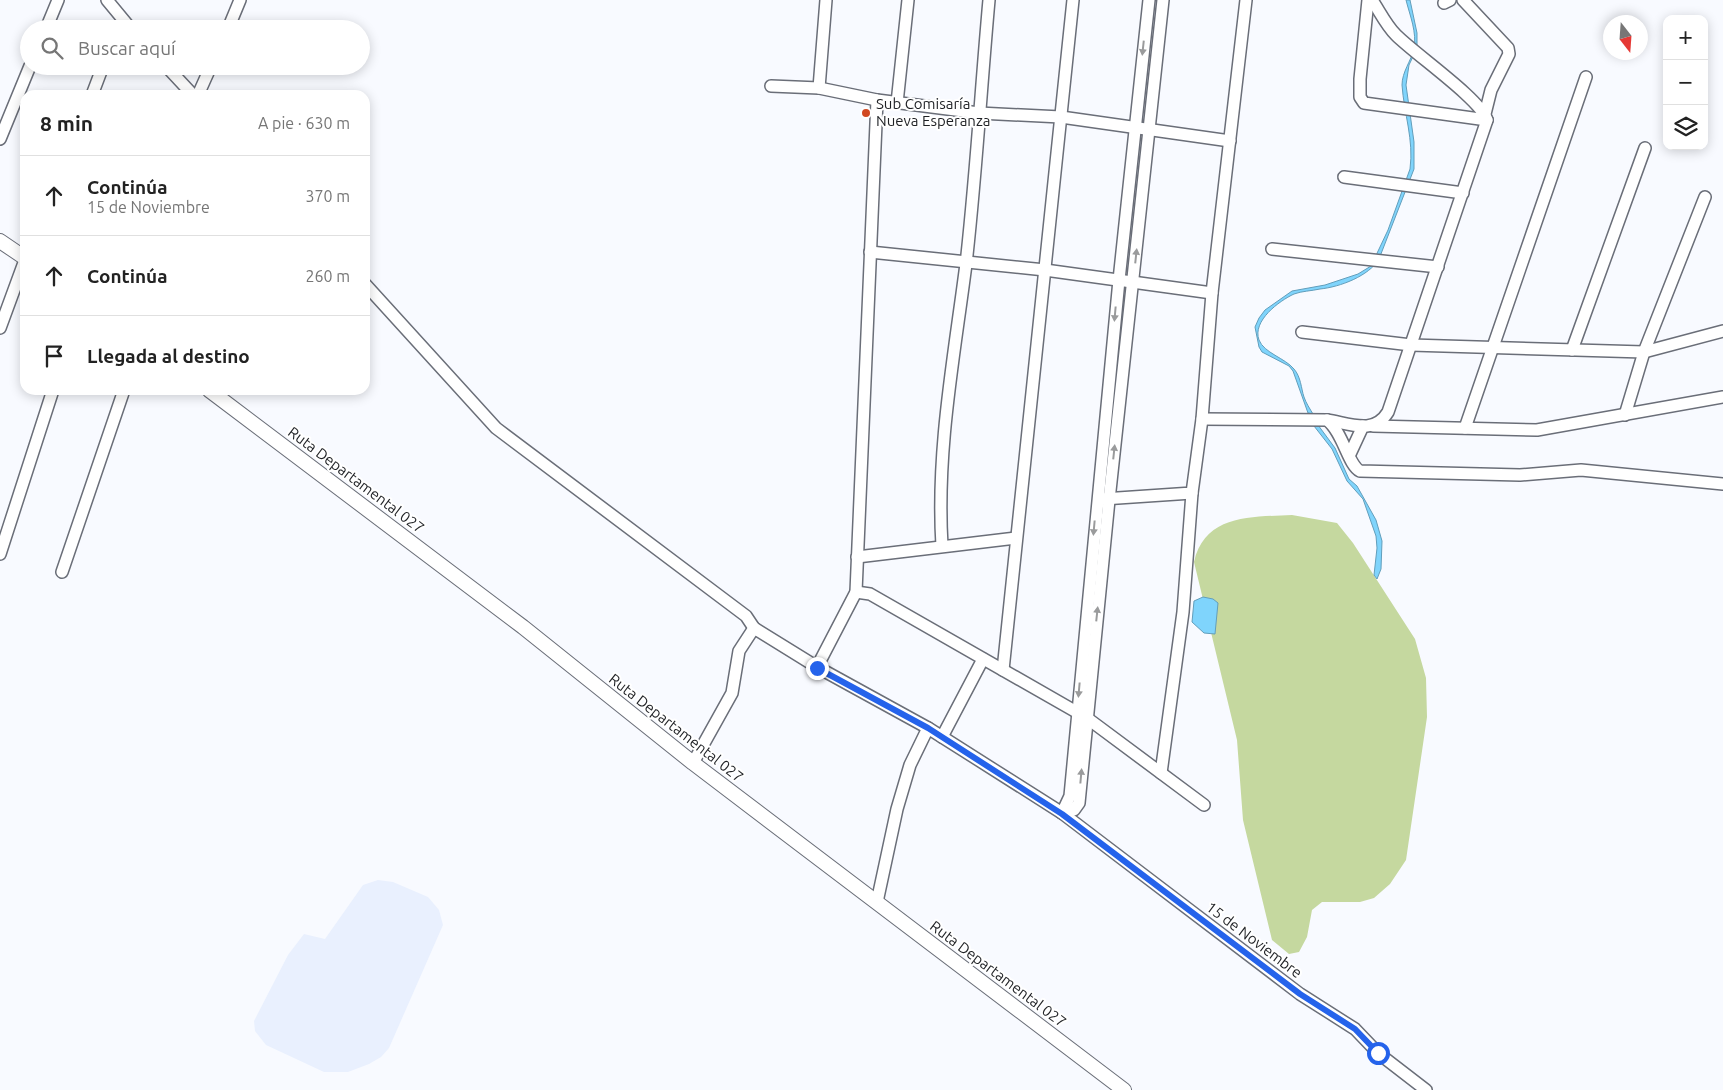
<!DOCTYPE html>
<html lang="es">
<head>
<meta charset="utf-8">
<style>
  :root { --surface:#fff; --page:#f2f2f2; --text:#222; --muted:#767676; --line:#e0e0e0 }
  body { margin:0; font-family:Ubuntu,sans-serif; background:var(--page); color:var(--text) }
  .controls { position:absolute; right:15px; top:15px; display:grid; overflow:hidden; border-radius:10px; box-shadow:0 2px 12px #0003 }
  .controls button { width:45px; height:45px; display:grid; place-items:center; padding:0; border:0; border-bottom:1px solid var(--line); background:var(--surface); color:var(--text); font:25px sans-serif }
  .compass { position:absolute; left:1603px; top:15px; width:45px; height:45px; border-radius:50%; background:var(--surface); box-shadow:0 2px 12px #0003; rotate:163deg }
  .stop { position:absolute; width:15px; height:15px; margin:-11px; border:4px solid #2563eb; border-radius:50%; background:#fff }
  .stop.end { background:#2563eb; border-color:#fff; box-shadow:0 1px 5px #0008 }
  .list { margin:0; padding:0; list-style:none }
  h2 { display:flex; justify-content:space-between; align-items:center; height:65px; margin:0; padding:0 20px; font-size:21px }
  h2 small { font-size:16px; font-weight:400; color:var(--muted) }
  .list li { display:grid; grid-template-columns:32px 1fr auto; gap:15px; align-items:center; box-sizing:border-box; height:80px; padding:0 20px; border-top:1px solid var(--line) }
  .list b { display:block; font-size:19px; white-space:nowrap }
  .list p { margin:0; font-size:16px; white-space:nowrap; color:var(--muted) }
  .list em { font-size:16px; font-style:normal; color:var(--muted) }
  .icon { flex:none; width:28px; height:28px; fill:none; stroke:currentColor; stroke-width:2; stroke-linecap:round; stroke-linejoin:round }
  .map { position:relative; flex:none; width:1723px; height:1090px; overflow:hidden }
  .search { position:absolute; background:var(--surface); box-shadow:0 2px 12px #0003; left:20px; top:20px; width:350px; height:55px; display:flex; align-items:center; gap:12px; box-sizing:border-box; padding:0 18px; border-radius:28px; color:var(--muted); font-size:19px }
  .panel { position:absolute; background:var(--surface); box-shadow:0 2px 12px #0003; left:20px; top:90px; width:350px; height:305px; border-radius:15px }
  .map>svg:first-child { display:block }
  .built { fill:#e9f0fe }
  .green { fill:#c5d89f }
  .water { fill:#7fd4fc; stroke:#629ebb }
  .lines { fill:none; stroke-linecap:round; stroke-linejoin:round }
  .minor-casing { stroke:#6a6e78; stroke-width:14 }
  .major-casing { stroke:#6a6e78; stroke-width:16 }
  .minor { stroke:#fff; stroke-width:11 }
  .major { stroke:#fff; stroke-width:14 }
  .oneway { fill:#9a9b9c }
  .route { stroke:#2563eb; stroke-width:6 }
  .poi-dot { fill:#d14821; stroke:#fff; stroke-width:2 }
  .labels { text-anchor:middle; stroke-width:4; stroke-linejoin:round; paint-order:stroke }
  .poi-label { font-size:15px; fill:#1e2024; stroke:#fff; text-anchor:start }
  .street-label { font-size:15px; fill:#1e2024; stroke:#fff }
</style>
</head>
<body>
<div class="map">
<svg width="1723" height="1090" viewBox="0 0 1723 1090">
  <rect width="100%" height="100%" fill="#f8faff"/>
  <path class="built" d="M 378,880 L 393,882 L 428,897 L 439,910 L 443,925 L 389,1048 L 381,1057 L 369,1064 L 348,1072 L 324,1072 L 266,1045 L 255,1031 L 254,1021 L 288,955 L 304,934 L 325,939 L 363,885 Z"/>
  <path class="green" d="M 1292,515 L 1337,523 L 1353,543 L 1415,639 L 1426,678 L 1427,717 L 1406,860 L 1390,884 L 1374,898 L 1360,902 L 1322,902 L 1312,910 L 1307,937 L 1299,952 L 1289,954 L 1272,940 L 1243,820 L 1237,740 L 1194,562 C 1205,514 1252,517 1292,515 Z"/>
  <g class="water">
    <path d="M 1406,0 L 1410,0 L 1417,33 L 1417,48 L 1409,65 L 1406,85 L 1414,142 L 1414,169 L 1379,259 C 1369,276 1340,287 1320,289 C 1311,291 1302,291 1294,294 C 1279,301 1252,321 1259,340 C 1264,353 1285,358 1294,369 C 1301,377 1301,388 1304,397 C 1306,403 1310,409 1313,414 L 1308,413 L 1293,371 L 1289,366 L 1262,352 L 1259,347 L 1255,327 L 1259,318 L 1265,310 L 1292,291 L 1325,285 L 1358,274 L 1371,266 L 1388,230 L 1410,169 C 1414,140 1404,114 1402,85 C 1402,72 1411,61 1414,49 C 1417,32 1410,16 1406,0 Z"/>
    <path d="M 1318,425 L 1335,448 L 1349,479 L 1357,486 L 1376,520 L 1382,541 L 1381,569 L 1377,579 L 1374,575 L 1377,548 L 1376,536 L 1363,499 L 1347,481 L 1332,449 L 1314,426 Z"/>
    <path d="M 1203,597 L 1213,599 L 1218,603 L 1215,634 L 1204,633 L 1192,622 L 1194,601 Z"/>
  </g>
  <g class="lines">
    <defs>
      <g id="minor">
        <path d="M 107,0 L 131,29"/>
        <path d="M 826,0 L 819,88 L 877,100 L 979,113 L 1061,117 L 1230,141"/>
        <path d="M 1368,0 L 1360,79 L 1360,97 L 1364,103 L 1487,120"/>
        <path d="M 1463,0 L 1508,48 L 1509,54 L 1491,90 L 1485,114"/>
        <path d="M 1444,3 L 1450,0"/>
        <path d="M 46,29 L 58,0"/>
        <path d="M 228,29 L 240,0"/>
        <path d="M 166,66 L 193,95"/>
        <path d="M 771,86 L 819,88"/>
        <path d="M 92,95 L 103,66"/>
        <path d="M 198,95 L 211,66"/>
        <path d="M 897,103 L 908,0"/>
        <path d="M 0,139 L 30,66"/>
        <path d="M 1344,177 L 1463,193"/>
        <path d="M 1272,249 L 1438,267"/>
        <path d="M 870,252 L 1045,270 L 1212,293"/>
        <path d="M 365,284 L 496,428 L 746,616 L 754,628"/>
        <path d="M 0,328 L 25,260"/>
        <path d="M 1302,332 L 1411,345 L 1644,352 L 1723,331"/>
        <path d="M 1572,350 L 1645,148"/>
        <path d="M 1625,415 L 1644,352 L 1705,197"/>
        <path d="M 1202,419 L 1327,420 C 1343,432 1348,465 1360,471 L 1520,475 L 1581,470 L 1723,484"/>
        <path d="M 1327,420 C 1351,424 1374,435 1388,412 L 1487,120 C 1480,99 1416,55 1396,35 C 1386,25 1380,12 1372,0"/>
        <path d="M 1373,426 L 1537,430 L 1723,397"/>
        <path d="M 1465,428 L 1586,77"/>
        <path d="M 1350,454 L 1363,426"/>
        <path d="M 1103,499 L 1192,493 L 1202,419 L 1212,293 L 1246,0"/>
        <path d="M 942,546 C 936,451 954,358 966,264 C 976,176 981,88 989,0"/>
        <path d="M 0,554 L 53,390"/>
        <path d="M 857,557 L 1016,538"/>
        <path d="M 62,572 L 124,390"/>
        <path d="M 856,592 L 870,594 L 1087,718 L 1204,805"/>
        <path d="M 817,667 L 856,592 L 877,100"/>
        <path d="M 1003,670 L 1073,0"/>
        <path d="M 942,737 L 983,659"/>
        <path d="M 693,763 L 732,693 L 739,651 L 754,628 L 817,667 L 928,728"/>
        <path d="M 1161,773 L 1183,612 L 1192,493"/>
        <path d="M 1062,813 L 1074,810 L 1079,803 L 1109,500 L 1163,0"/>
        <path d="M 1062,813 L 1070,796 L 1119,280 L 1149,0"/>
        <path d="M 877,902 L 897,809 L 910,765 L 928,728 L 1062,813 L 1300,994 L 1355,1029 L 1378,1053 L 1426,1090"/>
      </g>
      <g id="major">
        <path d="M 0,241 L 25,258"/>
        <path d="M 209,390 L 523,627 L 693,763 L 1124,1090"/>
      </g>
    </defs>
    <use href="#minor" class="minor-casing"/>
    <use href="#major" class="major-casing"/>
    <use href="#minor" class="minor"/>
    <use href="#major" class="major"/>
  </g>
  <defs><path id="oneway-solid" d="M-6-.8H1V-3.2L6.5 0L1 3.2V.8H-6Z" transform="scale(1.25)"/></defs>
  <g class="oneway">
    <use href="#oneway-solid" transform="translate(1143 48) rotate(96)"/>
    <use href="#oneway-solid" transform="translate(1136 256) rotate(-84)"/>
    <use href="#oneway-solid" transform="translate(1115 314) rotate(95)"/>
    <use href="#oneway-solid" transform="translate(1114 452) rotate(-84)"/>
    <use href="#oneway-solid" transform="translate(1094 528) rotate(95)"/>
    <use href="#oneway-solid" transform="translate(1097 614) rotate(-84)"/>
    <use href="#oneway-solid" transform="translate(1079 690) rotate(95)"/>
    <use href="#oneway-solid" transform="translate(1081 776) rotate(-85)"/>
  </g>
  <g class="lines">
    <path class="route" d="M 817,668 L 928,728 L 1062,814 L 1300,994 L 1355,1029 L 1378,1053"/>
  </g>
  <circle class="poi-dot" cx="866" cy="113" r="5"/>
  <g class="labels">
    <g class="poi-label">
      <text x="876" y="109">Sub Comisaría<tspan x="876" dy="17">Nueva Esperanza</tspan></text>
    </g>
    <g class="street-label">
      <text transform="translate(356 480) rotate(37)" y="5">Ruta Departamental 027</text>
      <text transform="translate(676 728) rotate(38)" y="5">Ruta Departamental 027</text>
      <text transform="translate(1254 940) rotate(37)" y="5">15 de Noviembre</text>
      <text transform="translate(998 974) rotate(37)" y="5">Ruta Departamental 027</text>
    </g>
  </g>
</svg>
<div class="controls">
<button>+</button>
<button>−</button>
<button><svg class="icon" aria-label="layers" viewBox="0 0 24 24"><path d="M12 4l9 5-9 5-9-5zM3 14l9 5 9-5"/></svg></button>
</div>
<svg class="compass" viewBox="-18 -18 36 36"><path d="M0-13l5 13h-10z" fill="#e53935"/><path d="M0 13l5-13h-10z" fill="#767676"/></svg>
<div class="stop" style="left:1378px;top:1053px"></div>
<div class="stop end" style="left:817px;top:668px"></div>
<div class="search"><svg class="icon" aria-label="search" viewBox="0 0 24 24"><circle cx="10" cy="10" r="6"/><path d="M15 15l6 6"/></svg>Buscar aquí</div>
<section class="panel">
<h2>8 min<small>A pie · 630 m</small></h2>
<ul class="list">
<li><svg class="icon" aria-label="ahead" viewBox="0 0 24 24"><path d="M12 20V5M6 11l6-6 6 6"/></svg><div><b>Continúa</b><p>15 de Noviembre</p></div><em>370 m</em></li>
<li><svg class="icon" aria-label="ahead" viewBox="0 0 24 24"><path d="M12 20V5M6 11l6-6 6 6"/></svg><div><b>Continúa</b></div><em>260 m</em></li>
<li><svg class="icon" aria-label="arrive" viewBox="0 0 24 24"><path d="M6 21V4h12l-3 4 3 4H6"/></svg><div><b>Llegada al destino</b></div></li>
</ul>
</section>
</div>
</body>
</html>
